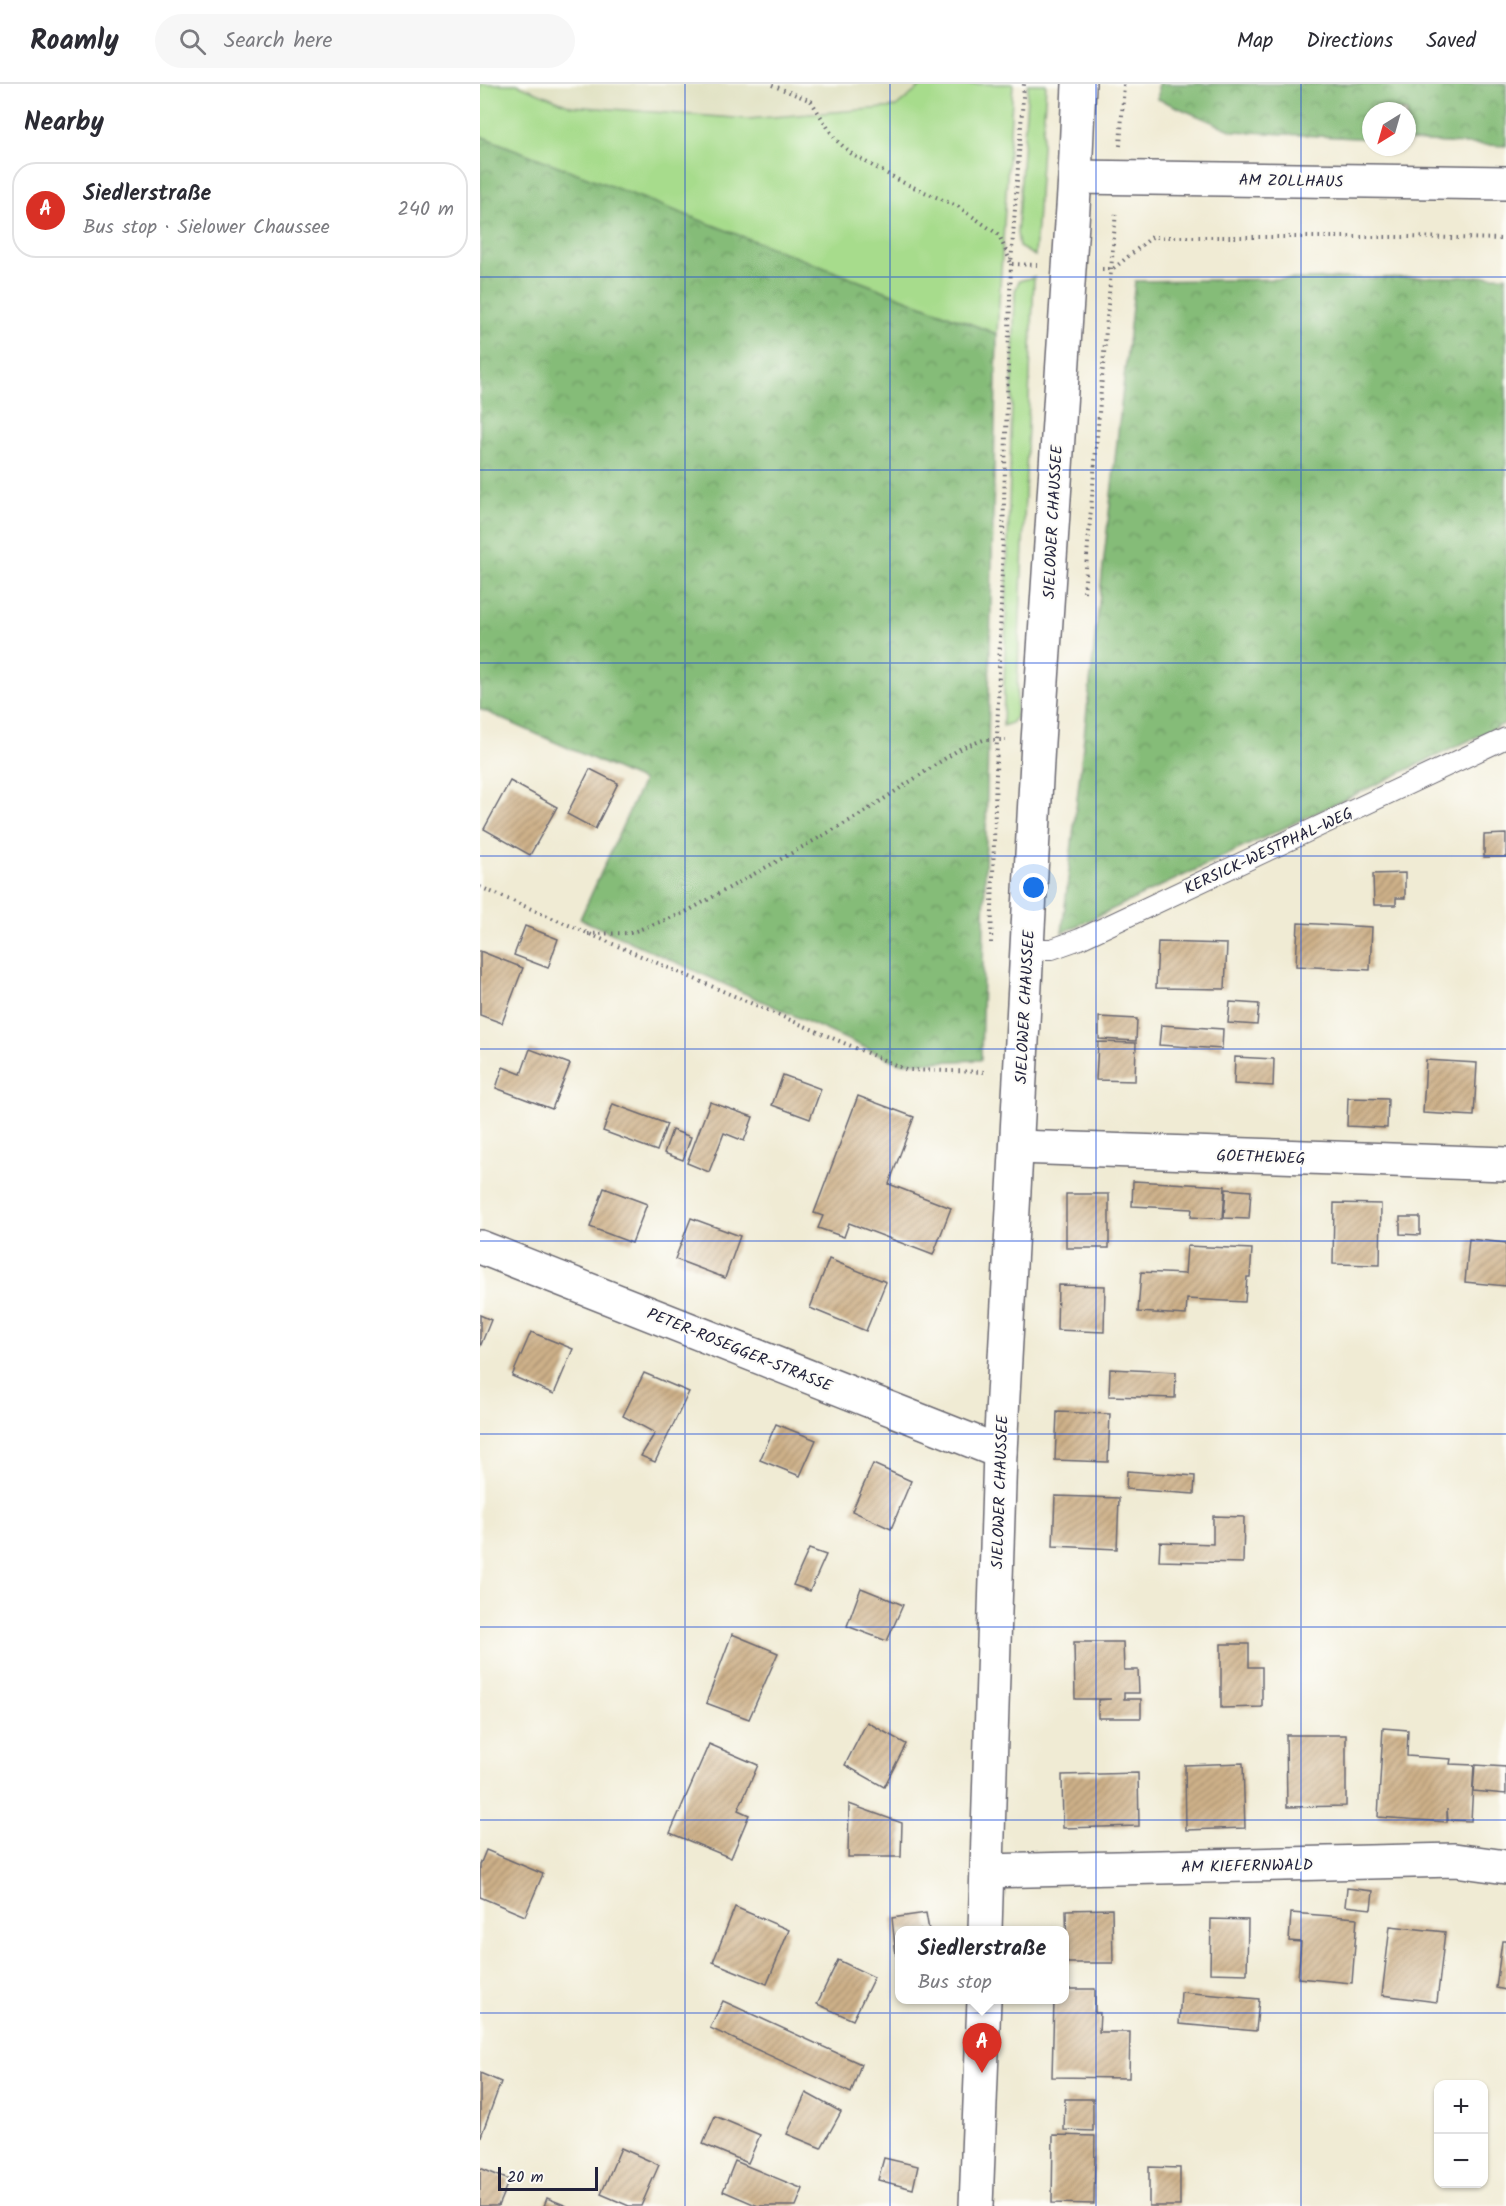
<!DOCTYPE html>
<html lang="en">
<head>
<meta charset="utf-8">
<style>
  :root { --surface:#fff; --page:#f7f7f7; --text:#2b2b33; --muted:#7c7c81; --line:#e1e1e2; --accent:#d93025 }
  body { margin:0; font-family:Kalam,sans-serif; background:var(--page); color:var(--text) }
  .controls { position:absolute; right:18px; bottom:18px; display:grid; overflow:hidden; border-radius:12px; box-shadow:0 2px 4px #0004 }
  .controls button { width:54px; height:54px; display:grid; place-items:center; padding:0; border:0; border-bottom:2px solid var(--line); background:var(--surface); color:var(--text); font:30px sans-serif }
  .compass { position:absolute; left:882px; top:18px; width:54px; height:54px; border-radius:50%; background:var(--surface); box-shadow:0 2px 4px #0004; rotate:217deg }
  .scale { position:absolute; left:18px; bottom:15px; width:100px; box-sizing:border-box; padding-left:6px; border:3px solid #22223b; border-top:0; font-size:16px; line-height:21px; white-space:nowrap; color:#22223b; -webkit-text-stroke:4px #fdfcf7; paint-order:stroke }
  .you { position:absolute; left:554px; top:804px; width:21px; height:21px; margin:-15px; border:4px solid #fff; border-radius:50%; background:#1a73e8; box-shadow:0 0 0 9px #1a73e833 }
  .badge { display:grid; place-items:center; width:39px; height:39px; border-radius:50%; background:var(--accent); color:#fff; font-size:20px; font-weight:700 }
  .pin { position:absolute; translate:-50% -50px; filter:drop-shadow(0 2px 3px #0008) }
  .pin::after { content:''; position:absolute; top:32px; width:21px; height:18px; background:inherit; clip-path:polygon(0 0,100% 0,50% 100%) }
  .popup { position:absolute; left:415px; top:1842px; width:174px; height:78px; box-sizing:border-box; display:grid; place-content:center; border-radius:12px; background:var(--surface); filter:drop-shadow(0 2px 4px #0005); font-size:20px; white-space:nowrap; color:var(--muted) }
  .popup b { font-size:22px; color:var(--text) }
  .popup::after { content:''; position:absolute; left:50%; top:100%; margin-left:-12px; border:12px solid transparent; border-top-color:var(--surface) }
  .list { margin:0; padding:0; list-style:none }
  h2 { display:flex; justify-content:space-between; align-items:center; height:78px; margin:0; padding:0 24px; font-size:26px }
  h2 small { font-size:20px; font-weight:400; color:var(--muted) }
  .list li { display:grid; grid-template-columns:39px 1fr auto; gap:18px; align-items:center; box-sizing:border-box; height:96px; margin:0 12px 12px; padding:0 12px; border:2px solid var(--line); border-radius:24px }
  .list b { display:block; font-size:22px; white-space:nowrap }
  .list p { margin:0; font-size:20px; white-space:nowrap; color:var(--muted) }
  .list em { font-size:20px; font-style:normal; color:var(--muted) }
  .icon { flex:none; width:33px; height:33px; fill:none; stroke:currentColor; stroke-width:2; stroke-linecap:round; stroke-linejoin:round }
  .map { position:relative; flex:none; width:1026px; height:2122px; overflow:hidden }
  header { display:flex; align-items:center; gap:36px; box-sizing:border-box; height:84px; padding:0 30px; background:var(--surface); border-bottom:2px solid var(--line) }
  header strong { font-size:28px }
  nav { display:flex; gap:33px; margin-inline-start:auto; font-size:21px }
  .search { width:420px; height:54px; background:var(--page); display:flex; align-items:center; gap:15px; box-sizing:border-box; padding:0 21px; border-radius:33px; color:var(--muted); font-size:22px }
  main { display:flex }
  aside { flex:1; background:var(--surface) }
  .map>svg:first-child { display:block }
  .built { fill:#dddebc }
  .green { fill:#a7dc8c; stroke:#647f64; stroke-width:1.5 }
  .forest { fill:url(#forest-crowns); stroke:#546f5a; stroke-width:1.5 }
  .building { fill:url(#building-hatch) }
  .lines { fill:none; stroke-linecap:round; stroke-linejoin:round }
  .service-casing { stroke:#6a6871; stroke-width:22 }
  .minor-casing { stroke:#6a6871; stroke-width:36 }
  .tertiary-casing { stroke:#6a6871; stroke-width:36 }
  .secondary-casing { stroke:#6a6871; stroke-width:36 }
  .path { stroke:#6a6871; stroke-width:4; stroke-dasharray:1.5 4.5; stroke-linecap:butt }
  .service { stroke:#fff; stroke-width:20 }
  .minor { stroke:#fff; stroke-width:33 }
  .tertiary { stroke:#fff; stroke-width:33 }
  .secondary { stroke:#fff; stroke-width:33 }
  .grid { fill:none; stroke:#1d4ed8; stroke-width:1.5; stroke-opacity:0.55 }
  .labels { text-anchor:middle; stroke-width:4.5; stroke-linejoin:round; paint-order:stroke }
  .street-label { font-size:16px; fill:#22223b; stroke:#fdfcf7 }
</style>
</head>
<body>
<header>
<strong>Roamly</strong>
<div class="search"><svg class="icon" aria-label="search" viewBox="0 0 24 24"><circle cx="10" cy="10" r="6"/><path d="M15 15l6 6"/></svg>Search here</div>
<nav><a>Map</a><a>Directions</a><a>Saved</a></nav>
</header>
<main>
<aside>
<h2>Nearby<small></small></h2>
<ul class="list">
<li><span class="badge">A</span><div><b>Siedlerstraße</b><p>Bus stop · Sielower Chaussee</p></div><em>240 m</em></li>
</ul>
</aside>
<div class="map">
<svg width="1026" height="2122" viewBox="0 0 1026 2122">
  <defs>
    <pattern id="forest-crowns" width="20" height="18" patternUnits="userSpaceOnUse" patternTransform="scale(1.5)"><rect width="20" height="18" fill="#85bc78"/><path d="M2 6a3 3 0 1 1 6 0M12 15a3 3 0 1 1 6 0" fill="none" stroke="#6c9864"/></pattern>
    <pattern id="building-hatch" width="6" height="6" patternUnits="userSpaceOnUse" patternTransform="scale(1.5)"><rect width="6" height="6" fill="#ceb189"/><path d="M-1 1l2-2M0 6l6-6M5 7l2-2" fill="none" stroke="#a79071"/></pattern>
  </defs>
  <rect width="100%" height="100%" fill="#fdfcf7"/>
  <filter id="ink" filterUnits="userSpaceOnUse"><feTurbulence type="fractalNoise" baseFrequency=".0167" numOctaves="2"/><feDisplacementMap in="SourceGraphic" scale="12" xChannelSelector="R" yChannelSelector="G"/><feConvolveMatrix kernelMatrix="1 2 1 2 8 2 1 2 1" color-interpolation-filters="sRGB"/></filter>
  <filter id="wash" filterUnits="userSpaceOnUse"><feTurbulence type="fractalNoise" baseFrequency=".008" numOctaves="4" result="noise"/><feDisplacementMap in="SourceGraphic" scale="24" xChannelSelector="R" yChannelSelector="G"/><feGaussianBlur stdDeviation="1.35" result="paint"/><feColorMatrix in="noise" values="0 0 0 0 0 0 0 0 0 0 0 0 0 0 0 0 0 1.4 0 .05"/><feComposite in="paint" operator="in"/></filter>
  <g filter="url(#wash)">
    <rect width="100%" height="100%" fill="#f0ebd4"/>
    <path class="built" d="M 37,0 L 444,0 L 416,23 L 268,35 L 91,22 Z"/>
    <g class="green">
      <path d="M 0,0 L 37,0 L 91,22 L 268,35 L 416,23 L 444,0 L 533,0 L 517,250 L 0,52 Z"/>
      <path d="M 548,0 L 566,0 L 555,172 L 539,163 L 537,149 Z"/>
      <path d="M 554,193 L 536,633 L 531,639 L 523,642 L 535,207 L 539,197 Z"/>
    </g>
    <g class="forest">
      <path d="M 678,0 L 1026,0 L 1026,62 L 927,57 L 927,27 L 891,27 L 891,55 L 753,47 L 678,15 Z"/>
      <path d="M 0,52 L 517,250 L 501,976 L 419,979 L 100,835 L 163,697 L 0,625 Z"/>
      <path d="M 1026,192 L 1026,639 L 582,849 L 655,197 Z"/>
    </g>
    <g id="blocks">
      <g class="building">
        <path d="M 110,685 L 138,699 L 115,745 L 87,730 Z"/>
        <path d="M 30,697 L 77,723 L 50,771 L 4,745 Z"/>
        <path d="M 1026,750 L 1026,773 L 1004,773 L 1004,751 Z"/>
        <path d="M 925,789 L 925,814 L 916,814 L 916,821 L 894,821 L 893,790 Z"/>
        <path d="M 818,839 L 892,843 L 890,886 L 816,882 Z"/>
        <path d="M 45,842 L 78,855 L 68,884 L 34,871 Z"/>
        <path d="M 678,858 L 747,860 L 745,905 L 676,904 Z"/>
        <path d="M 0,867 L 43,884 L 22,939 L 0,931 Z"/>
        <path d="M 750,918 L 779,920 L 777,941 L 748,939 Z"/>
        <path d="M 619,933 L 657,935 L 656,957 L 619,955 Z"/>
        <path d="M 681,941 L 743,945 L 742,965 L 679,961 Z"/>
        <path d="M 618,958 L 656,959 L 655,997 L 616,996 Z"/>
        <path d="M 50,965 L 90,980 L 72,1025 L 16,1004 L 23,983 L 41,990 Z"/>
        <path d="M 755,973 L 794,975 L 793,1002 L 754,1000 Z"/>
        <path d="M 946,976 L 997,979 L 994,1032 L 943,1029 Z"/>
        <path d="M 303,991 L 341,1005 L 330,1035 L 292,1021 Z"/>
        <path d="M 378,1012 L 434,1033 L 409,1100 L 471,1124 L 453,1171 L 369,1139 L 364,1153 L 338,1144 L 343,1132 L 334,1129 Z"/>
        <path d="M 868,1014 L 908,1015 L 907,1044 L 867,1042 Z"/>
        <path d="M 230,1018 L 273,1033 L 264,1057 L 244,1049 L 229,1088 L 207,1079 Z"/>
        <path d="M 133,1020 L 187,1040 L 177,1067 L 123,1047 Z"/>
        <path d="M 192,1046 L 211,1053 L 203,1076 L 184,1069 Z"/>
        <path d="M 653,1097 L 745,1102 L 743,1135 L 711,1133 L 712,1125 L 652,1122 Z"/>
        <path d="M 124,1104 L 167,1120 L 152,1159 L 110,1143 Z"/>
        <path d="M 746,1105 L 771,1107 L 769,1135 L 744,1134 Z"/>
        <rect x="586" y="1110" width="43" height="54"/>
        <path d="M 854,1119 L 901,1120 L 900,1181 L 853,1180 Z"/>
        <path d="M 920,1133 L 940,1133 L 940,1151 L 920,1150 Z"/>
        <path d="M 211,1134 L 260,1152 L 245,1194 L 195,1175 Z"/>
        <path d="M 989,1155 L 1026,1159 L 1026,1202 L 985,1198 Z"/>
        <path d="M 707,1162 L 772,1165 L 770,1193 L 767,1193 L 765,1218 L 707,1215 L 706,1231 L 658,1228 L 661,1188 L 705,1190 Z"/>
        <path d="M 349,1175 L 406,1198 L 386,1247 L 330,1224 Z"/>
        <path d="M 578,1201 L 625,1202 L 624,1248 L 577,1246 Z"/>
        <path d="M 0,1231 L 11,1236 L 0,1263 Z"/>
        <path d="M 51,1248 L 93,1265 L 74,1310 L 32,1292 Z"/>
        <path d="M 630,1285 L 696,1288 L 695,1314 L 629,1312 Z"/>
        <path d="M 164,1289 L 209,1308 L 175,1378 L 161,1372 L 175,1349 L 143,1332 Z"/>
        <path d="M 577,1328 L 630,1330 L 628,1378 L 575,1376 Z"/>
        <path d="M 296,1340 L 336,1356 L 320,1392 L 280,1376 Z"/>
        <path d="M 393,1380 L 431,1397 L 411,1445 L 372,1427 Z"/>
        <path d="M 647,1387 L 715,1392 L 714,1410 L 646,1405 Z"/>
        <path d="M 575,1412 L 639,1414 L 637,1465 L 573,1462 Z"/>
        <path d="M 733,1432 L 764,1433 L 763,1479 L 679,1477 L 680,1458 L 733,1460 Z"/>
        <path d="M 329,1465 L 346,1471 L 330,1507 L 313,1501 Z"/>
        <path d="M 381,1504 L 423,1521 L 407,1557 L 367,1542 Z"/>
        <path d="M 252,1550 L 298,1569 L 269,1635 L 226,1619 Z"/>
        <path d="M 594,1558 L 643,1558 L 644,1586 L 658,1586 L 659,1609 L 644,1609 L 644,1615 L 661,1615 L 661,1634 L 618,1634 L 618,1616 L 631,1615 L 595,1615 Z"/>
        <path d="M 741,1560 L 769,1560 L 769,1583 L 782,1583 L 782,1623 L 741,1624 Z"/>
        <path d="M 387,1638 L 426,1660 L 404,1703 L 365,1681 Z"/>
        <path d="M 903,1644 L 928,1646 L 927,1672 L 971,1675 L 970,1680 L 994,1681 L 991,1737 L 968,1736 L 967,1725 L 967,1738 L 898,1733 Z"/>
        <path d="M 806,1651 L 866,1651 L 866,1722 L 807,1723 Z"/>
        <path d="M 229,1660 L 278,1681 L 258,1726 L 269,1731 L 251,1774 L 190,1749 Z"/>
        <path d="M 763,1679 L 765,1744 L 706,1746 L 705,1681 Z"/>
        <path d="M 995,1681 L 1026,1683 L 1026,1710 L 993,1707 Z"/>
        <path d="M 658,1689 L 659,1742 L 583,1744 L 582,1691 Z"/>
        <path d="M 369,1720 L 422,1739 L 421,1773 L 368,1773 Z"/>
        <path d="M 6,1766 L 63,1790 L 45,1832 L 0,1813 L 0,1781 Z"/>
        <path d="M 867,1804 L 893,1807 L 891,1825 L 865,1822 Z"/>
        <path d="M 255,1823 L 309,1846 L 287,1900 L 233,1878 Z"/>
        <path d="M 632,1825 L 633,1879 L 587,1879 L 586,1826 Z"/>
        <path d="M 446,1829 L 449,1846 L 420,1846 L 420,1870 L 416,1871 L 412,1834 Z"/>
        <path d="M 811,1829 L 877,1834 L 872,1899 L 818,1894 L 821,1858 L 809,1857 Z"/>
        <path d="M 731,1835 L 768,1836 L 767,1890 L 730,1889 Z"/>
        <path d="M 910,1842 L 965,1848 L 957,1918 L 902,1911 Z"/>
        <path d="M 1022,1857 L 1026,1857 L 1026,1906 L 1016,1904 Z"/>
        <path d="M 358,1876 L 394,1893 L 373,1936 L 337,1920 Z"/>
        <path d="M 584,1905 L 615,1905 L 615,1929 L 620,1929 L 619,1948 L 650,1948 L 649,1994 L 572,1993 L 574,1916 L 584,1916 Z"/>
        <path d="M 701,1908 L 779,1915 L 776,1947 L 699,1940 Z"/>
        <path d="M 243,1917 L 381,1980 L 371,2009 L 230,1944 Z"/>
        <path d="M 0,1989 L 21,1998 L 0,2055 Z"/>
        <path d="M 326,2009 L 361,2028 L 341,2064 L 307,2050 Z"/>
        <path d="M 585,2015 L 613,2015 L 613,2047 L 584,2046 Z"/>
        <path d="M 235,2032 L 280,2051 L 268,2079 L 223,2060 Z"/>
        <path d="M 573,2051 L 615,2052 L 614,2120 L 572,2119 Z"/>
        <path d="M 141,2064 L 179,2081 L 161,2122 L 149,2122 L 121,2110 Z"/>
        <path d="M 404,2074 L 438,2082 L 433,2105 L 398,2096 Z"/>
        <path d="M 255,2077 L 323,2105 L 316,2122 L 278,2122 L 243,2107 Z"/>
        <path d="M 669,2083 L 700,2084 L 700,2122 L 669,2122 Z"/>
        <path d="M 0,2084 L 29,2096 L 18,2122 L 0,2122 Z"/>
        <path d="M 67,2114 L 87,2122 L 64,2122 Z"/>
      </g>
    </g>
  </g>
  <g filter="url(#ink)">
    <use href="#blocks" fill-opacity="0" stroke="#6a6871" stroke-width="1.5"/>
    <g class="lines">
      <defs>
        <path id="service" d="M 548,865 L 572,865 L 600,855 L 1026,654"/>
        <g id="minor">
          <path d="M 537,1063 L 1026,1080"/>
          <path d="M 0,1163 L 520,1368"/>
          <path d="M 507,1787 L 975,1776 L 1026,1783"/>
        </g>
        <path id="tertiary" d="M 595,93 L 1026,99"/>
        <g id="secondary">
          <path d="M 505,1846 L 520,1368 L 558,658 L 595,93 L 599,0"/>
          <path d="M 496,2122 L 504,1916"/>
        </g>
      </defs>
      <use href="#service" class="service-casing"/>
      <use href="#minor" class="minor-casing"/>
      <use href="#tertiary" class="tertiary-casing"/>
      <use href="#secondary" class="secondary-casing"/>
      <g class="path">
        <path d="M 292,1 L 331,17 L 355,55 L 373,71 L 424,99 L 479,123 L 519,151 L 531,179"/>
        <path d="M 640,62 L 644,0"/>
        <path d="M 532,180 L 557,181"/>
        <path d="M 622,185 L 633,185 L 672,153 L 926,153 L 1026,155"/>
        <path d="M 604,508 L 636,127"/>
        <path d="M 0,803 L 427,986 L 508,988"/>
        <path d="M 108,850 L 150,849 L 204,829 L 378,732 L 481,664 L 503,656 L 526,656"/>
        <path d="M 511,859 L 531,180 L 544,0"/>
      </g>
      <use href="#service" class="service"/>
      <use href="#minor" class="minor"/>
      <use href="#tertiary" class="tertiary"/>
      <use href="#secondary" class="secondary"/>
    </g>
  </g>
  <path class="grid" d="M 205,0 L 205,2122M 410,0 L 410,2122M 616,0 L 616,2122M 821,0 L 821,2122M 0,193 L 1026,193M 0,386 L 1026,386M 0,579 L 1026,579M 0,772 L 1026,772M 0,965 L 1026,965M 0,1157 L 1026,1157M 0,1350 L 1026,1350M 0,1543 L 1026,1543M 0,1736 L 1026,1736M 0,1929 L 1026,1929"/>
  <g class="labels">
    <g class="street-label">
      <text transform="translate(811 96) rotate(1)" y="6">AM ZOLLHAUS</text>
      <text transform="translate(572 438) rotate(-87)" y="6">SIELOWER CHAUSSEE</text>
      <text transform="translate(788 766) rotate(-25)" y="6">KERSICK-WESTPHAL-WEG</text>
      <text transform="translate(544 923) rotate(-87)" y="6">SIELOWER CHAUSSEE</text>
      <text transform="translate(781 1072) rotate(2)" y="6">GOETHEWEG</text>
      <text transform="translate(260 1265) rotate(22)" y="6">PETER-ROSEGGER-STRASSE</text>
      <text transform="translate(519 1408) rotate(-88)" y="6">SIELOWER CHAUSSEE</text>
      <text transform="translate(767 1781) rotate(-1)" y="6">AM KIEFERNWALD</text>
    </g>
  </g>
</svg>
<div class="controls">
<button>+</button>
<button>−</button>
</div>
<svg class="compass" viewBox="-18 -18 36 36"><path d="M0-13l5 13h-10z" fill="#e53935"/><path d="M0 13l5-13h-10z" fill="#7c7c81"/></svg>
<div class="scale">20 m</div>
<div class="you"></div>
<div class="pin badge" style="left:502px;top:1989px">A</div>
<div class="popup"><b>Siedlerstraße</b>Bus stop</div>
</div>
</main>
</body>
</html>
